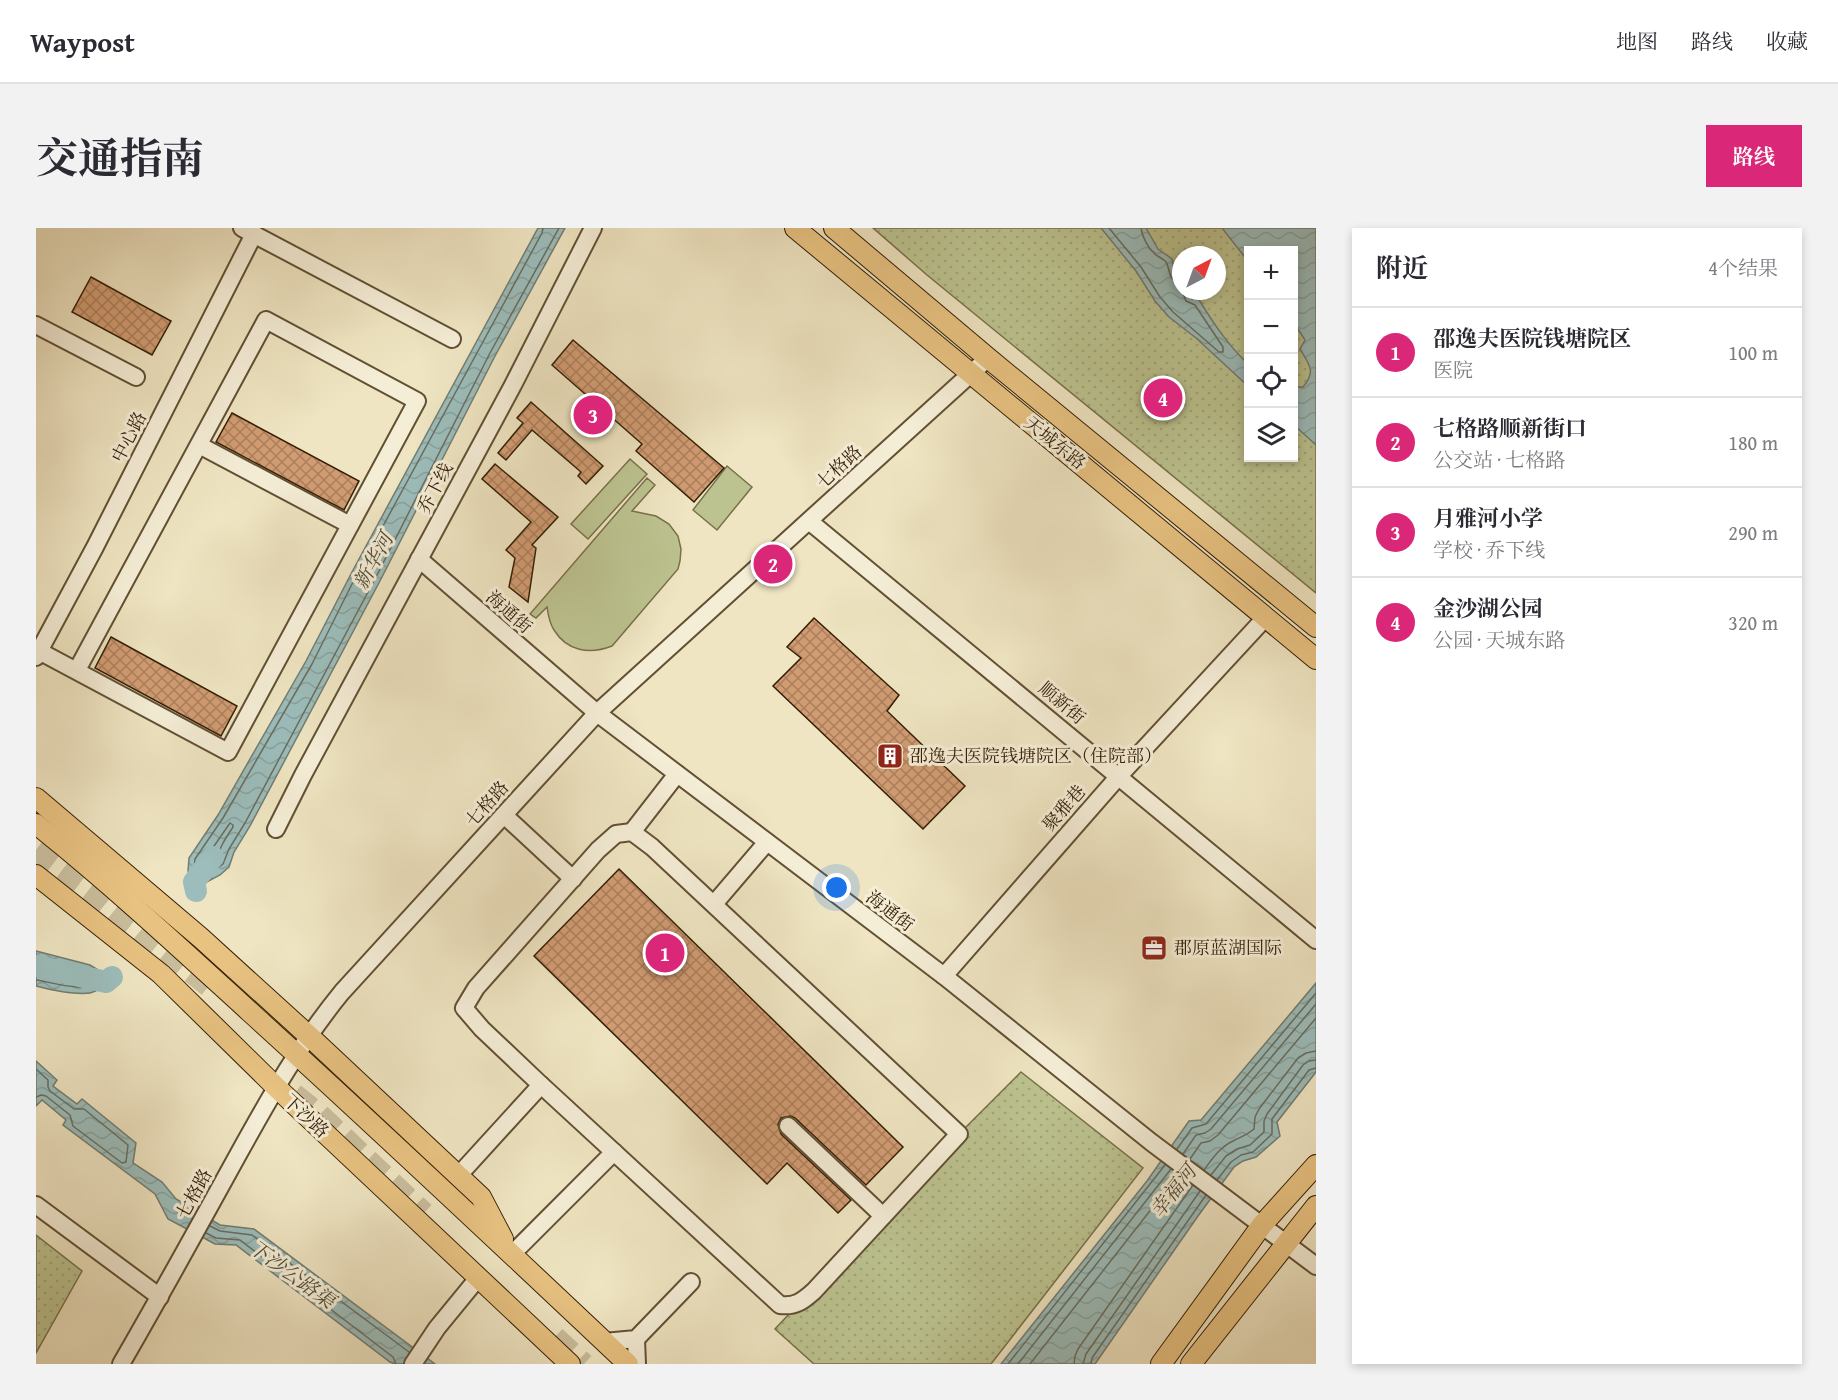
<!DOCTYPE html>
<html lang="zh">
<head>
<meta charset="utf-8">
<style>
  :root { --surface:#fff; --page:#f2f2f3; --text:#2b2b33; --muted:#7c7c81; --line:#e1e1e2; --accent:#db2777 }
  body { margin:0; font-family:"Gentium Book Plus","Noto Serif SC",serif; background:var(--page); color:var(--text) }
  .controls { position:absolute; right:18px; top:18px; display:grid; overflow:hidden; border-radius:0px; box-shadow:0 3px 9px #0003 }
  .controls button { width:54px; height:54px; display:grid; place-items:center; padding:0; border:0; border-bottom:2px solid var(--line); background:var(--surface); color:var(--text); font:30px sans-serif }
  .compass { position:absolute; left:1136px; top:18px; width:54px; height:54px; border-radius:50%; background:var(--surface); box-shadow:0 3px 9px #0003; rotate:41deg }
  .you { position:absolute; left:801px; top:660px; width:21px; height:21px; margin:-15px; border:4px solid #fff; border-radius:50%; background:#1a73e8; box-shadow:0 0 0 9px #1a73e833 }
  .badge { display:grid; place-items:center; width:39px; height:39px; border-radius:50%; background:var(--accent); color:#fff; font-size:20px; font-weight:700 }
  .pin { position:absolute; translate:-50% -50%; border:3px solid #fff; box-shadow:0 2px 6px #0006 }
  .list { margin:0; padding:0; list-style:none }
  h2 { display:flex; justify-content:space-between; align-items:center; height:78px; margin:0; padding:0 24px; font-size:26px }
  h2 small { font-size:20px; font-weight:400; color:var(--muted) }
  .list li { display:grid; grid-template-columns:39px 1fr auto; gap:18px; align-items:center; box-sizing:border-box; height:90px; padding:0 24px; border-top:2px solid var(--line) }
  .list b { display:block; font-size:22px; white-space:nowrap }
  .list p { margin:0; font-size:20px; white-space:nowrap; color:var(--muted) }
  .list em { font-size:20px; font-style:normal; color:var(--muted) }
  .icon { flex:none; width:33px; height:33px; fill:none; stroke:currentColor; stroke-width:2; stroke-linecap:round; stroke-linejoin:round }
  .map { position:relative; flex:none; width:1280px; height:1136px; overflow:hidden; border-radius:0px }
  header { display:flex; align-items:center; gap:36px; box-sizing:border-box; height:84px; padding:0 30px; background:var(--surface); border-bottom:2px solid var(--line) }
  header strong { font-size:28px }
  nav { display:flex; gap:33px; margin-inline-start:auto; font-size:21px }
  .intro { display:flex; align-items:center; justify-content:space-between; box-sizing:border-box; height:144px; padding:0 36px }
  h1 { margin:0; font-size:42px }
  .button { padding:15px 27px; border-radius:0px; background:var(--accent); color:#fff; font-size:21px; font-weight:700 }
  main { display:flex; gap:36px; padding:0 36px }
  aside { flex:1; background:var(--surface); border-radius:0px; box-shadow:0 3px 9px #0003 }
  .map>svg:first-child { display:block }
  .park { fill:url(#park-dots); stroke:#78704a; stroke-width:1.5; fill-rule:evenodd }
  .garden { fill:#bcc390; stroke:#78704a; stroke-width:1.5 }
  .water { fill:url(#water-waves); stroke:#727d72; stroke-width:1.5 }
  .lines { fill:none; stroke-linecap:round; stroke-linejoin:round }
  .shore { stroke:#686e60; stroke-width:1.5 }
  .river { stroke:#9cbdbb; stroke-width:22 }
  .building { fill:url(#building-cross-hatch); stroke:#331e05; stroke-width:1.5 }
  .highway-tunnel { stroke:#c9bd9c; stroke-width:22; stroke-dasharray:22 11; stroke-linecap:butt }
  .minor-casing { stroke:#625034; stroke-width:20 }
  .major-casing { stroke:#331e05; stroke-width:22 }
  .minor { stroke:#f5eed7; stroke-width:16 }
  .major { stroke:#e8c281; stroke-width:20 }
  .labels { text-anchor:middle; stroke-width:6; stroke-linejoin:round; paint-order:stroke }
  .street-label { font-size:18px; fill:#331e05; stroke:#f5eed7 }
  .poi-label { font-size:18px; fill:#331e05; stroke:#f5eed7; text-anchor:start }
  .water-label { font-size:20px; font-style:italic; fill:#524e3c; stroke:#f5eed7 }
</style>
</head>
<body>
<header>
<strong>Waypost</strong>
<nav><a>地图</a><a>路线</a><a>收藏</a></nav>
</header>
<div class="intro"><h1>交通指南</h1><a class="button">路线</a></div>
<main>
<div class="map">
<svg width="1280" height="1136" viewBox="0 0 1280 1136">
  <defs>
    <pattern id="park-dots" width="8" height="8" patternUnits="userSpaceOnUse" patternTransform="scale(1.5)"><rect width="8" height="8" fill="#bcc390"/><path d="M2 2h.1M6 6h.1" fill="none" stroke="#a2a77b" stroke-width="1.8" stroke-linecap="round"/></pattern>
    <pattern id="water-waves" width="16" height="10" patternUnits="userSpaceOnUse" patternTransform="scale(1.5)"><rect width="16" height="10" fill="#9cbdbb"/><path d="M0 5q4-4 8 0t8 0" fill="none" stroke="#87a29f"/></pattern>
    <pattern id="building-cross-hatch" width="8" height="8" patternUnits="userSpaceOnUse" patternTransform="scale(1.5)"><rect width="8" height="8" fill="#d29c73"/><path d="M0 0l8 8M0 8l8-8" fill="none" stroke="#ab7f5c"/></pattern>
  </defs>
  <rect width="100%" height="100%" fill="#efe5c2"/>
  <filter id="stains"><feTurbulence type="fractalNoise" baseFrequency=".00333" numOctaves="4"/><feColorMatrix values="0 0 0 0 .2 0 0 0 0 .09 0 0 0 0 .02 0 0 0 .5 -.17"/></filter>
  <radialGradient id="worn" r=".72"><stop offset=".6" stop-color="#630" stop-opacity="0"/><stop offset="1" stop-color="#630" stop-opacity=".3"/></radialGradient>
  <g class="park">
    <path d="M 837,0 L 1280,0 L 1280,365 L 891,47 ZM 1212,22 L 1258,22 L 1258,230 L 1212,230 ZM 1145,27 L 1181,27 L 1181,63 L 1145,63 Z"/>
    <path d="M 985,844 L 1107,940 L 955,1136 L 778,1136 L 739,1101 L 923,906 Z"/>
    <path d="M 0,1007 L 46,1043 L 0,1125 Z"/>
  </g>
  <g class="garden">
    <path d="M 594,231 L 611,246 L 552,311 L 535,296 Z"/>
    <path d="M 691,238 L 716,259 L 681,302 L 657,282 Z"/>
    <path d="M 611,250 L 619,257 L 596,283 L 620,288 L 633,296 L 642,308 L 645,321 L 644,333 L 642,341 L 576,418 C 553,427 531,423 518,402 C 514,396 512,386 511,379 L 500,390 L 494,386 Z"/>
  </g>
  <g class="water">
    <path d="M 502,0 L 529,0 L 459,128 L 345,351 L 214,598 L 198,624 L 193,639 L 184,647 L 167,656 L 158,654 L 152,643 L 153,630 L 182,587 L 270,433 L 316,344 Z"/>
    <path d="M 1065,0 L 1110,0 L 1122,21 L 1136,31 C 1138,45 1145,49 1145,63 L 1151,63 L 1156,71 L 1160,67 C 1176,93 1190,115 1212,136 L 1212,158 L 1160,110 L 1133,89 L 1119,73 L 1100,43 Z"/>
    <path d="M 1186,0 L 1280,0 L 1280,217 L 1258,197 L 1258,159 L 1267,159 C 1280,143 1274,138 1264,121 L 1269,112 L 1258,95 L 1258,22 L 1212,22 L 1212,33 Z"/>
    <path d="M 0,723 L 54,737 L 64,743 L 70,754 C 65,759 61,764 54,765 C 39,767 14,762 0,758 Z"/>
    <path d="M 1280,755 L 1280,844 L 1241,894 L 1244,908 L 1220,929 L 1207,933 L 1198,939 L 1162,988 L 1059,1136 L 965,1136 L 1111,953 L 1153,893 L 1165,892 Z"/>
    <path d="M 0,833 L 21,852 L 17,858 L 41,876 L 46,871 L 100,915 L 97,935 L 126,954 L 140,971 L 184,997 L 218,1001 L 399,1136 L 359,1136 L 354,1134 L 200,1017 L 179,1016 L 132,991 L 119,966 L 27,897 L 30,892 L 6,872 L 0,878 Z"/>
  </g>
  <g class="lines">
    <g class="shore">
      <path d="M 507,0 L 506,5 L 321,346 L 276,436 L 187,590 L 159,631 L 158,642 L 163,649 L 166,650 L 172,647 L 187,636 L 193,621 L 209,595 L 340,349 L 454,125 L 523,0"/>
      <path d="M 1073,0 L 1105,39 L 1124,69 L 1137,84 L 1183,124 L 1187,124 L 1187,119 L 1159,77 L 1150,73 L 1146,63"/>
      <path d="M 1105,0 C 1106,8 1112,20 1118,25 C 1121,29 1127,30 1130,34 C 1135,42 1131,53 1145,55"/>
      <path d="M 194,595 L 197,597 L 197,599 C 193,605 189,611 186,617 C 181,628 180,636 168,639 L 167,634 Z"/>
      <path d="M 0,729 L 52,743 L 59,747 L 62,753 C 51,766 15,754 0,752"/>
      <path d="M 0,737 L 28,744 L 30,747 L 27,750 L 0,745"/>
      <path d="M 0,841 L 12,852 L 12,859 L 14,863 L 38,881 L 48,881 L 92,917 L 90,934 L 86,935 L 37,898 L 34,887 L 10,868 L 5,867 L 0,869"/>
      <path d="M 1141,921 L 1156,900 L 1170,896 L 1280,765"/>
      <path d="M 1147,926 L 1160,907 L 1169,905 L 1175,901 L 1280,776"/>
      <path d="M 1154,931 L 1165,915 L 1174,913 L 1182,907 L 1280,790"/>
      <path d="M 1168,942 C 1176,931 1184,919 1197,913 C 1206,908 1210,908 1218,901 L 1219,889 L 1223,881 L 1262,830 L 1270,825 L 1280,823"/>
      <path d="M 1175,947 L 1190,928 L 1201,921 L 1214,917 L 1228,904 L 1228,893 L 1231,886 L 1267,837 L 1273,833 L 1280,832"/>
      <path d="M 1181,952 L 1195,934 L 1205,927 L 1217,924 L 1236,906 L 1236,891 L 1273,842 L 1280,840"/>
      <path d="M 174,998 L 184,1003 L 216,1007 L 373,1124"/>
      <path d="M 170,1005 L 180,1010 L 204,1012 L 357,1129 L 360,1136"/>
      <path d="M 972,1136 L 1129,937"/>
      <path d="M 982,1136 L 1135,941"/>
      <path d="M 994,1136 L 1142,947"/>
      <path d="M 1038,1136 L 1039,1128 L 1042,1121 L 1157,957"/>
      <path d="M 1047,1136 L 1050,1126 L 1164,963"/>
      <path d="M 1055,1136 L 1056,1130 L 1170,967"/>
    </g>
    <g class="river">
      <path d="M 160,663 L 158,654 L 177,629"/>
      <path d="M 0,738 L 70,754 L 76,749"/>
    </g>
  </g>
  <g class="building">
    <path d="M 55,49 L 135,93 L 116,127 L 36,84 Z"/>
    <path d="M 537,112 L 688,240 L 658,274 L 600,223 L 606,216 L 516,137 Z"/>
    <path d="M 495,174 L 567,238 L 550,256 L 542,248 L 545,244 L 496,202 L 470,232 L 462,225 L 487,195 L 481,190 Z"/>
    <path d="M 196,185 L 323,253 L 308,282 L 180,214 Z"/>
    <path d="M 459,236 L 522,289 L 496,317 L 500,320 L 492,374 L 473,359 L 479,330 L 470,322 L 495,294 L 446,251 Z"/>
    <path d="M 778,390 L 863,467 L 851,483 L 929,558 L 887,601 L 737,458 L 765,430 L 751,419 Z"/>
    <path d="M 75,409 L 201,478 L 185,508 L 59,440 Z"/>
    <path d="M 583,641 L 867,919 L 830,957 L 759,890 L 754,888 L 745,890 L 742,896 L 745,906 L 815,972 L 802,985 L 751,935 L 731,956 L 498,728 Z"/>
  </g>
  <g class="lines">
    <g class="highway-tunnel">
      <path d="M 0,622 L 59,666 L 181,765"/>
      <path d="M 258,866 L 283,886 L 388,985"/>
      <path d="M 519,1109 L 548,1136"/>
    </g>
    <defs>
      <g id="minor">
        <path d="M 206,0 L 416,111"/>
        <path d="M 0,97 L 100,149"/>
        <path d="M 163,217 L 314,297"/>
        <path d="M 773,293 L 1280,712"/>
        <path d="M 383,331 L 561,485 L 908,748 L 1115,914 L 1280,1038"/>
        <path d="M 3,423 L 192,524 L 381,173 L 230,92 L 41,442"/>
        <path d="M 0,429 L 59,319 L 218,6"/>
        <path d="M 468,587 L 537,651"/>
        <path d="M 240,601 L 267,547 L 477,157 L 557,0"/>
        <path d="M 596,604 L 616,619 L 923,906 L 778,1063 C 767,1073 759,1079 744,1077 L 503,855 L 446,801 L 428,780 L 440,760 L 562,622 L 580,606 Z"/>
        <path d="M 596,604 L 641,546"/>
        <path d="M 678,676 L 731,614"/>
        <path d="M 908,748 L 1083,548 L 1230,389"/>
        <path d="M 752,898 L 847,988"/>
        <path d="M 422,948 L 505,857"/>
        <path d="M 0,977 L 124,1069"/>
        <path d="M 476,1026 L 578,924"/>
        <path d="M 600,1111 L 601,1136"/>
        <path d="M 568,1114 L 600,1111 L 655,1054"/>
        <path d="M 85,1136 C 125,1067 164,996 203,925 C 234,869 265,814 306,764 L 561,485 L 952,130"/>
        <path d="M 377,1136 L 401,1100 L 442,1050"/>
      </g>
      <g id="major">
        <path d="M 759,0 L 1280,431"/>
        <path d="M 798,0 L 952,130 L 1280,399"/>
        <path d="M 0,570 L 165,710 L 273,808 L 445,969 L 467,1011"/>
        <path d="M 0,596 C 74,655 144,720 214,784 C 342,900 467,1018 592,1136"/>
        <path d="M 0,647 L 125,746 L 240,859 L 534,1136"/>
        <path d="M 1125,1136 L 1226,997 L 1280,937"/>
        <path d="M 1155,1136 L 1280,978"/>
      </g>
    </defs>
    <use href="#minor" class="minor-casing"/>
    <use href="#major" class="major-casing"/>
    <use href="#minor" class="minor"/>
    <use href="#major" class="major"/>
  </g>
  <defs>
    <symbol id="building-square" viewBox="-11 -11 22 22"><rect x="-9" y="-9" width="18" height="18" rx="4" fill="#8f2418" stroke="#f5eed7"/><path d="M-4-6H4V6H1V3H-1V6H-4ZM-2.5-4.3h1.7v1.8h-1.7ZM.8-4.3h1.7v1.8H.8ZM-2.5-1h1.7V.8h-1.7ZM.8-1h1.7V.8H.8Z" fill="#fff"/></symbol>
    <symbol id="office-square" viewBox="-11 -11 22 22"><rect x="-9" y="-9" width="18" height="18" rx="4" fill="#8f2418" stroke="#f5eed7"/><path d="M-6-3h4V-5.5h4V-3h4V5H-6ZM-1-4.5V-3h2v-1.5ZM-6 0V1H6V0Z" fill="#fff"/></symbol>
  </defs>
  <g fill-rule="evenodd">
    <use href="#building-square" x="839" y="513" width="30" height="30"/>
    <use href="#office-square" x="1103" y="705" width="30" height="30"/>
  </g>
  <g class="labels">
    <g class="street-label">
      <text transform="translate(93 209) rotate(-63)" y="6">中心路</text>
      <text transform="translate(1019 215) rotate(39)" y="6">天城东路</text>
      <text transform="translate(803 239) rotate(-43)" y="6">七格路</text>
      <text transform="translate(399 260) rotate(-62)" y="6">乔下线</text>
      <text transform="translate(473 384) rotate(41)" y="6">海通街</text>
      <text transform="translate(1026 475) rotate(40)" y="6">顺新街</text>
      <text transform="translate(451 576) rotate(-48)" y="6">七格路</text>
      <text transform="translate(1028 580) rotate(-49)" y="6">聚雅巷</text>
      <text transform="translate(854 683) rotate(37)" y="6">海通街</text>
      <text transform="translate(270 888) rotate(43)" y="6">下沙路</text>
      <text transform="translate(158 966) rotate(-61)" y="6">七格路</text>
    </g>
    <g class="poi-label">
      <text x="874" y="534">邵逸夫医院钱塘院区（住院部）</text>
      <text x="1138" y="726">郡原蓝湖国际</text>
    </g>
    <g class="water-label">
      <text transform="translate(337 333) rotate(-62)" y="7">新华河</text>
      <text transform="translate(1137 963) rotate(-52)" y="7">幸福河</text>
      <text transform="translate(256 1046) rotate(36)" y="7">下沙公路渠</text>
    </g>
  </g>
  <rect width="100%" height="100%" filter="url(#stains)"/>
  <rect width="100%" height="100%" fill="url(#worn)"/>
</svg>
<div class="controls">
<button>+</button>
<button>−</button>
<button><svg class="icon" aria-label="locate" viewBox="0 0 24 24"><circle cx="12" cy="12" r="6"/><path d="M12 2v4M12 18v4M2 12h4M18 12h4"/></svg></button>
<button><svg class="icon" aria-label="layers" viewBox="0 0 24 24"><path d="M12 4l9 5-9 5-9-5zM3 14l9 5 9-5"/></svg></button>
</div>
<svg class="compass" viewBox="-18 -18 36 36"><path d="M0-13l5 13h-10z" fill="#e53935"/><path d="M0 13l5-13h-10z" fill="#7c7c81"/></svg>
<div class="you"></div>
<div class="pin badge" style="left:629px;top:725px">1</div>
<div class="pin badge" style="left:737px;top:336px">2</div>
<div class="pin badge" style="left:557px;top:187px">3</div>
<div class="pin badge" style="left:1127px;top:170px">4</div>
</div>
<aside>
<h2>附近<small>4个结果</small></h2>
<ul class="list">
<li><span class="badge">1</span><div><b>邵逸夫医院钱塘院区</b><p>医院</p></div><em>100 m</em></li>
<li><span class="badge">2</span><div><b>七格路顺新街口</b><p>公交站 · 七格路</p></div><em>180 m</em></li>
<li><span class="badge">3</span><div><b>月雅河小学</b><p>学校 · 乔下线</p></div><em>290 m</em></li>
<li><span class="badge">4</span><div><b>金沙湖公园</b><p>公园 · 天城东路</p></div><em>320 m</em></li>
</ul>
</aside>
</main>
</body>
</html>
